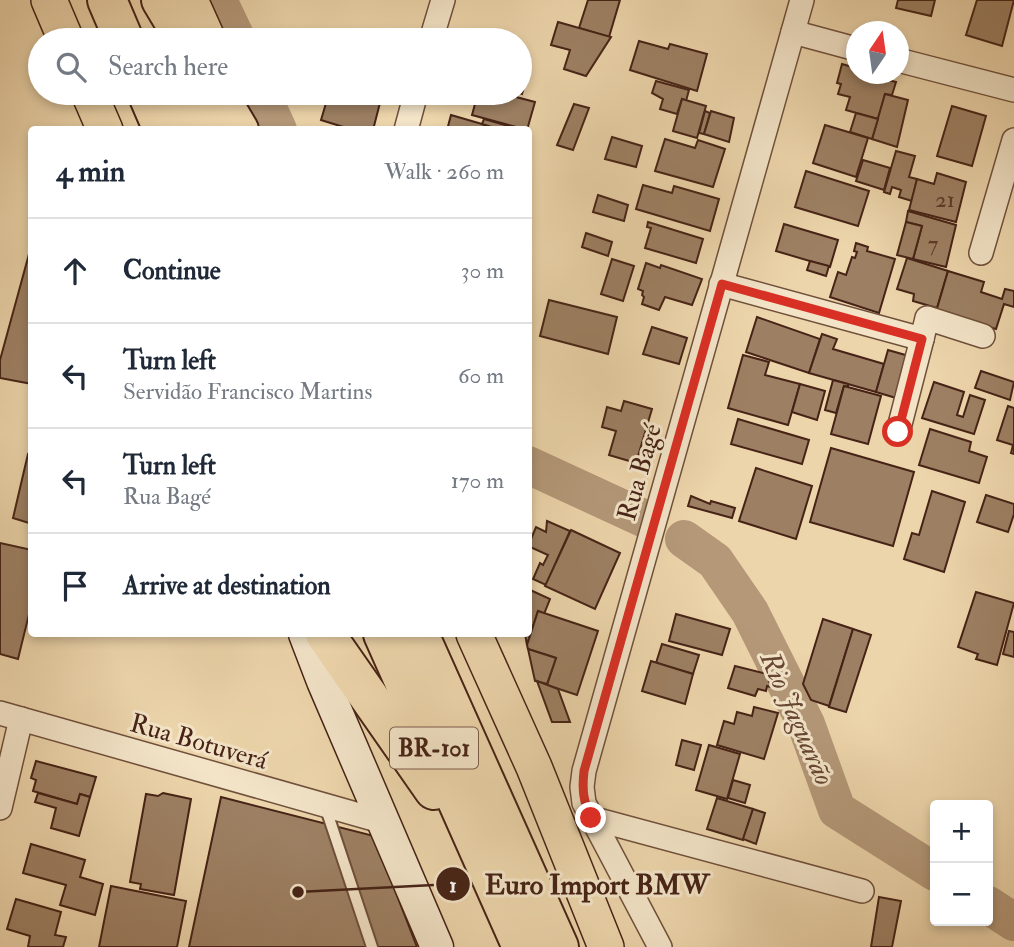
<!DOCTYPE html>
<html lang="en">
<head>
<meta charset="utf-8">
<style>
  :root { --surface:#fff; --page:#f2f2f3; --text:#1f2937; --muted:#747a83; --line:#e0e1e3 }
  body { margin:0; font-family:"IM FELL Double Pica",serif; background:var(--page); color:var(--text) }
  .controls { position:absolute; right:21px; bottom:21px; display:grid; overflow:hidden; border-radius:7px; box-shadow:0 4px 10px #0003 }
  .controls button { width:63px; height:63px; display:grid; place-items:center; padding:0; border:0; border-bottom:2px solid var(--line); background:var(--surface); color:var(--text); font:35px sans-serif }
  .compass { position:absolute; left:846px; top:21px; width:63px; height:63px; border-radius:50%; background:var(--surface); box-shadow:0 4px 10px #0003; rotate:13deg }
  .stop { position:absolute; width:21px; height:21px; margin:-16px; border:5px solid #d93025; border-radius:50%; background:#fff }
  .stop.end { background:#d93025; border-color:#fff; box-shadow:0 2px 7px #0008 }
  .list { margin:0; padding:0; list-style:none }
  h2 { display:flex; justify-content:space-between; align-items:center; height:91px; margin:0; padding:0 28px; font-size:30px }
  h2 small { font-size:23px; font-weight:400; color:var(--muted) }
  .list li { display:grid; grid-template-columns:46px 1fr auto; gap:21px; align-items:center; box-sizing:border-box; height:105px; padding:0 28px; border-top:2px solid var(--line) }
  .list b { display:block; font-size:26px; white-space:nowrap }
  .list p { margin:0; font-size:23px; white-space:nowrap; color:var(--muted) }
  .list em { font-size:23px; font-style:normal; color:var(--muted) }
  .icon { flex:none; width:38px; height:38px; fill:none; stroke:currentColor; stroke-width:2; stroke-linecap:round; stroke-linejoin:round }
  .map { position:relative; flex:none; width:1014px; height:947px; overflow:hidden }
  .search { position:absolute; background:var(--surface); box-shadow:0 4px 10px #0003; left:28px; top:28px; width:504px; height:77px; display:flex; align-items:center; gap:18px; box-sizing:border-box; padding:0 24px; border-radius:38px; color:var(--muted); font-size:26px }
  .panel { position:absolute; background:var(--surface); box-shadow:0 4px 10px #0003; left:28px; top:126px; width:504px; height:511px; border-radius:7px }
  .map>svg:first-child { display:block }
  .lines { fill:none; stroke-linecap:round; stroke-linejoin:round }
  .river { stroke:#b49878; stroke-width:38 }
  .building { fill:#9d8063; stroke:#462316; stroke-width:2 }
  .service-casing { stroke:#70503b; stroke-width:14 }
  .minor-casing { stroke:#70503b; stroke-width:26 }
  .secondary-casing { stroke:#462316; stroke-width:35 }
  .primary-casing { stroke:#462316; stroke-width:38 }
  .motorway-casing { stroke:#462316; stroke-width:42 }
  .service { stroke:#f3e4c8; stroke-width:10 }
  .minor { stroke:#f3e4c8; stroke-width:23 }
  .secondary { stroke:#f3e4c8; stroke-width:32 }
  .primary { stroke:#edd5ab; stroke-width:35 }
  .motorway { stroke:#edd5ab; stroke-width:38 }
  .route { stroke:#d93025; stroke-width:9 }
  .labels { text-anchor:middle; stroke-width:6; stroke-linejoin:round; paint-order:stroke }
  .number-label { font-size:23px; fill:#5c3a29 }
  .shield { fill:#f3e4c8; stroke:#7a5d4b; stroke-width:2 }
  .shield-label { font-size:24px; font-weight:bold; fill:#462316 }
  .street-label { font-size:26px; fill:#462316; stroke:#f3e4c8 }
  .water-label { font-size:28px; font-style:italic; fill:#674633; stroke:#f3e4c8 }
  .leader { fill:none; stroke:#462316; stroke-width:2.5 }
  .callout-dot { fill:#462316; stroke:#f3e4c8; stroke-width:2.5 }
  .mark-label { font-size:21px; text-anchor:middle; font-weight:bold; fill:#fff }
  .callout-label { font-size:28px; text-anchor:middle; font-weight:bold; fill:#462316; stroke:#f3e4c8; stroke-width:6; stroke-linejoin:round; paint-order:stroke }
</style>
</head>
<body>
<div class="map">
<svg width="1014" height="947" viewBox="0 0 1014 947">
  <rect width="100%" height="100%" fill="#edd5ab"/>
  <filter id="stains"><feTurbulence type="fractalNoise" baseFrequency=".00286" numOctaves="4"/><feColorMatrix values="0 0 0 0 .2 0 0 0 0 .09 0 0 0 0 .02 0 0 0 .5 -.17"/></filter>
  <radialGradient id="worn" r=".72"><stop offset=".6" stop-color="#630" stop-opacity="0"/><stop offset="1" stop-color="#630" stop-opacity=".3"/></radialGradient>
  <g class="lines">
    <g class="river">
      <path d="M 218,0 L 237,40"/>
      <path d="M 261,93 L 278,130"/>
      <path d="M 528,465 L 645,519"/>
      <path d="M 684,539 L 715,561 L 750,612 L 806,724 L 837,810 L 935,872"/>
      <path d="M 988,905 L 1014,922"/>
    </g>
  </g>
  <g class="building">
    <path d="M 588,0 L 620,0 L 609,37 L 579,28 Z"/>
    <path d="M 898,0 L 935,0 L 931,16 L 896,8 Z"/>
    <path d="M 977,0 L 1014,0 L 1002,46 L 966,35 Z"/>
    <path d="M 558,22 L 611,37 L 586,76 L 564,69 L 570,50 L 551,45 Z"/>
    <path d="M 639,41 L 668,49 L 670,44 L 707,54 L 697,91 L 630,70 Z"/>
    <path d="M 520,62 L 530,65 L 522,94 L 519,93 Z"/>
    <path d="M 842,64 L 856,68 L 856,74 L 877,74 L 889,77 L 888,80 L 896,82 L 892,95 L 885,94 L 878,119 L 846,110 L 850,97 L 838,94 L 841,84 L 837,83 Z"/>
    <path d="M 656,81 L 689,90 L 686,101 L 682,99 L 677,114 L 660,109 L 663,99 L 652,93 Z"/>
    <path d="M 329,93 L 348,97 L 349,93 L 373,93 L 382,95 L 373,130 L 353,130 L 321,120 Z"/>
    <path d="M 478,93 L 501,93 L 535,102 L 527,130 L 472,115 Z"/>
    <path d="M 885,94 L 908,100 L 897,147 L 872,139 Z"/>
    <path d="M 682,99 L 706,106 L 697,138 L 673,131 Z"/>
    <path d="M 574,104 L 589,108 L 573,150 L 557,145 Z"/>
    <path d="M 952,106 L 986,116 L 972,166 L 937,156 Z"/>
    <path d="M 705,111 L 710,113 L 704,134 L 699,133 Z"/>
    <path d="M 711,111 L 734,118 L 729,142 L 704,134 Z"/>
    <path d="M 856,113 L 878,119 L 872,139 L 850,132 Z"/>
    <path d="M 451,115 L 482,124 L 501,130 L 447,130 Z"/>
    <path d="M 484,119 L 522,130 L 501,130 L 482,124 Z"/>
    <path d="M 825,125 L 868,138 L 856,177 L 813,163 Z"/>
    <path d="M 612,137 L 642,146 L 636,167 L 605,159 Z"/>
    <path d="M 665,139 L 695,148 L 698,140 L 725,149 L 713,187 L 655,171 Z"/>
    <path d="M 896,151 L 915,156 L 909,177 L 917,179 L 912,201 L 899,197 L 901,190 L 892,187 L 890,194 L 884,192 Z"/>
    <path d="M 863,160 L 890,168 L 884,190 L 856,181 Z"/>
    <path d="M 806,171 L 869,191 L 858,226 L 795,207 Z"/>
    <path d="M 937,173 L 966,182 L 956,222 L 909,210 L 917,179 L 934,184 Z"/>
    <path d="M 643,185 L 672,193 L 674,186 L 719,199 L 710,231 L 636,209 Z"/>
    <path d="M 598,195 L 628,205 L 624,221 L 593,212 Z"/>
    <path d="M 908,211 L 956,225 L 946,267 L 913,259 L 922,226 L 906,222 Z"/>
    <path d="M 648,222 L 703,239 L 696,263 L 645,248 L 651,228 L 647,227 Z"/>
    <path d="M 906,222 L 922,226 L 913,259 L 897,255 Z"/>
    <path d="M 784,224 L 838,240 L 830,267 L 776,251 Z"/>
    <path d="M 586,233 L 612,242 L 608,256 L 582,247 Z"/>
    <path d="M 32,243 L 32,384 L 0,378 L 0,360 Z"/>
    <path d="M 856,243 L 868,247 L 867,251 L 895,259 L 879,313 L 830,297 L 838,272 L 846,275 L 852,257 L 855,258 L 857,252 L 854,251 Z"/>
    <path d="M 907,258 L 948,271 L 937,308 L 913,301 L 914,294 L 897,289 Z"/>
    <path d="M 612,259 L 634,266 L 623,301 L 601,294 Z"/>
    <path d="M 810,261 L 829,266 L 826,276 L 807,270 Z"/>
    <path d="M 646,263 L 660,268 L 661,265 L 702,279 L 692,305 L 665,297 L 659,310 L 642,304 L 644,297 L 642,295 L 643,291 L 638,289 Z"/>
    <path d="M 948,271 L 984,282 L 981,292 L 1002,299 L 1005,289 L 1014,291 L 1014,307 L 1004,304 L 996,329 L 936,312 Z"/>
    <path d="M 549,300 L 617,317 L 608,354 L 540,336 Z"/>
    <path d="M 757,317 L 820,339 L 809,373 L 746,352 Z"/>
    <path d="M 652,327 L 687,338 L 679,364 L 643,354 Z"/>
    <path d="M 822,334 L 837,339 L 833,349 L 884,364 L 876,392 L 809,373 Z"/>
    <path d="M 888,350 L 909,356 L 896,398 L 876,392 Z"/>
    <path d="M 743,355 L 769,362 L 765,375 L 800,384 L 788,425 L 728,408 Z"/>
    <path d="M 981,371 L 1014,382 L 1010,400 L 975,388 Z"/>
    <path d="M 833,380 L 848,384 L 848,387 L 844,386 L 836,413 L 825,410 Z"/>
    <path d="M 934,382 L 964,392 L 957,415 L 963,417 L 970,395 L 985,400 L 974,434 L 922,418 Z"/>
    <path d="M 800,384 L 825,391 L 817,420 L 792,412 Z"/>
    <path d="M 844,386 L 881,396 L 868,444 L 831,434 Z"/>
    <path d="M 624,401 L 652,409 L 636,463 L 609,455 L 616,431 L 602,427 L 607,407 L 621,411 Z"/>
    <path d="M 1008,406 L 1014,408 L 1014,454 L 1011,453 L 1013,445 L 997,440 Z"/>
    <path d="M 738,419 L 809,440 L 802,464 L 731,444 Z"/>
    <path d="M 930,429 L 971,442 L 969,451 L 987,457 L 979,483 L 919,465 Z"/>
    <path d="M 831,448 L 914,472 L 893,546 L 810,522 Z"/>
    <path d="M 28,454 L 32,455 L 32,524 L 13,518 Z"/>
    <path d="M 756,468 L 812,486 L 796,539 L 739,521 Z"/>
    <path d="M 932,491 L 965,502 L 944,572 L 904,559 L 912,533 L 919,535 Z"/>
    <path d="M 986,495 L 1014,504 L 1014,514 L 1008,532 L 977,522 Z"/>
    <path d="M 691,496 L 710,504 L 711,501 L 735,508 L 732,518 L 688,506 Z"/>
    <path d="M 547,521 L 570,531 L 546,585 L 533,579 L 540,563 L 543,565 L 548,555 L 528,546 L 536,527 L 546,532 Z"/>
    <path d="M 571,530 L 620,553 L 595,609 L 545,586 Z"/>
    <path d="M 0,543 L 32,550 L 32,602 L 18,659 L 0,654 Z"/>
    <path d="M 528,589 L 550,599 L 544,614 L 538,611 L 527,645 L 525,634 L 528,634 Z"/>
    <path d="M 976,592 L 1014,603 L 997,665 L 976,659 L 978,654 L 958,647 Z"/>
    <path d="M 538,611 L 598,631 L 577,695 L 547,685 L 556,658 L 528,649 L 527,645 Z"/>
    <path d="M 676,614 L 730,629 L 722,655 L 669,641 Z"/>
    <path d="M 823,619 L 853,629 L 829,706 L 811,700 L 803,684 Z"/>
    <path d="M 853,629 L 871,635 L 846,712 L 829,707 Z"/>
    <path d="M 1009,631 L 1014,632 L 1014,657 L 1003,654 Z"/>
    <path d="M 662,644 L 699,655 L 693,674 L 656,663 Z"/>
    <path d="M 528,649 L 556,658 L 547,684 L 535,681 Z"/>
    <path d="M 651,661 L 693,674 L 685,704 L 642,691 Z"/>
    <path d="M 735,666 L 767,674 L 771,687 L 767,686 L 766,691 L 758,689 L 755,696 L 728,688 Z"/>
    <path d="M 537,681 L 558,689 L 570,722 L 552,722 Z"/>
    <path d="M 754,707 L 778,713 L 764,759 L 717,745 L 724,721 L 734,724 L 737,712 L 752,716 Z"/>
    <path d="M 682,740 L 701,745 L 694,770 L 676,765 Z"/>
    <path d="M 709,745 L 740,754 L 727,799 L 696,790 Z"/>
    <path d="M 36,761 L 96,777 L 90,797 L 80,794 L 77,804 L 33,791 L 36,780 L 31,778 Z"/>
    <path d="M 733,780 L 750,785 L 745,803 L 728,798 Z"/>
    <path d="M 38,793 L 77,804 L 80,794 L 90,797 L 79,836 L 51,828 L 56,808 L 35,802 Z"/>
    <path d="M 163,793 L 191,799 L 174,895 L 140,889 L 141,884 L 130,882 L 146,794 L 158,796 Z"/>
    <path d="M 221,797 L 374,836 L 417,947 L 189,947 Z"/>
    <path d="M 717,798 L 753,809 L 743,840 L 707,829 Z"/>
    <path d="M 753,809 L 765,813 L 756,844 L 743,839 Z"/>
    <path d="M 31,844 L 85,860 L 80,877 L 103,884 L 95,915 L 60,905 L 66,885 L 23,873 Z"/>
    <path d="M 111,886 L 186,901 L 177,947 L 99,947 Z"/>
    <path d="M 879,897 L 901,901 L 892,947 L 871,947 Z"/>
    <path d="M 16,899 L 61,912 L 55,935 L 66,937 L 63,947 L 28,947 L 30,936 L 7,929 Z"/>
  </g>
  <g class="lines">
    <defs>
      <path id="service" d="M 325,806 L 372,947"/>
      <g id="minor">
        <path d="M 793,32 L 856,49"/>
        <path d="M 431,40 L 443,0"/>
        <path d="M 898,60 L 1014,90"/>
        <path d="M 406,130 L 416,93"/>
        <path d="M 981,253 L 1014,140"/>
        <path d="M 721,284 L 922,339 L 927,318 L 983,336"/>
        <path d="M 898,432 L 922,339"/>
        <path d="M 0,713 L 384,822"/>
        <path d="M 0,808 L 21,719"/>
        <path d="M 591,818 L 862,891"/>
        <path d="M 660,947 L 584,803 L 582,787 L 584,771 L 802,0"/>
      </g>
      <path id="secondary" d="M 305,634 L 323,681 L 437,947"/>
      <g id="primary">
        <path d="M 49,0 L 66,40"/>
        <path d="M 190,0 L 208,40"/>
        <path d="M 89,93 L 105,130"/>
        <path d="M 474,634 L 534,767 L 606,947"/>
      </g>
      <g id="motorway">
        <path d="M 107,0 L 124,40"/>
        <path d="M 161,0 L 185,40"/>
        <path d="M 147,93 L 163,130"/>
        <path d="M 184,93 L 200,130"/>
        <path d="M 217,93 L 239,130"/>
        <path d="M 325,634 L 434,790"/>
        <path d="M 383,634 L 522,947"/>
        <path d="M 419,634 L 559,947"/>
      </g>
    </defs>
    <use href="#service" class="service-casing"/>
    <use href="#minor" class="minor-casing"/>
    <use href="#secondary" class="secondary-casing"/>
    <use href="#primary" class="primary-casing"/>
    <use href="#motorway" class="motorway-casing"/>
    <use href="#service" class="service"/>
    <use href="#minor" class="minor"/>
    <use href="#secondary" class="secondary"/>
    <use href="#primary" class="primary"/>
    <use href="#motorway" class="motorway"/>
  </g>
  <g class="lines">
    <path class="route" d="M 591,818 C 583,801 582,789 584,771 L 722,284 L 922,339 L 898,432"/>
  </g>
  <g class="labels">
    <g class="number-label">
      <text x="945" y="207">21</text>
      <text x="933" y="251">7</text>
    </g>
    <rect class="shield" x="390" y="727.5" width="88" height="41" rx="5"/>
    <g class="shield-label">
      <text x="434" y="756">BR-101</text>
    </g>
    <g class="street-label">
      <text transform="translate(639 472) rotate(-74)" y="9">Rua Bagé</text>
      <text transform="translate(199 741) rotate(16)" y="9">Rua Botuverá</text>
    </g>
    <g class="water-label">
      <text transform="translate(798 718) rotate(66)" y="10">Rio Jaguarão</text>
    </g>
  </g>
  <path class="leader" d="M298 892L453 884"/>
  <g class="callout-dot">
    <circle cx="298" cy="892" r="7"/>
    <circle cx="453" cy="884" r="18"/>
  </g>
  <g class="mark-label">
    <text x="453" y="892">1</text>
  </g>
  <g class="callout-label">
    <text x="597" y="894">Euro Import BMW</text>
  </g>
  <rect width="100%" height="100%" filter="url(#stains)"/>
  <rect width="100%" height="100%" fill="url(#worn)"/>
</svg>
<div class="controls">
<button>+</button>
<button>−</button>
</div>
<svg class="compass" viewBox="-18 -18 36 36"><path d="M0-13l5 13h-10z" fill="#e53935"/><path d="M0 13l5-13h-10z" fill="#747a83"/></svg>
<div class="stop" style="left:898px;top:432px"></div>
<div class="stop end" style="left:591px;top:818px"></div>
<div class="search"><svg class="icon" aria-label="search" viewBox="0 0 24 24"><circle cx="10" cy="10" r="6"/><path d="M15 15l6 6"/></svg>Search here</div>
<section class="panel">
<h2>4 min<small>Walk · 260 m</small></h2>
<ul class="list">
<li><svg class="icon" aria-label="ahead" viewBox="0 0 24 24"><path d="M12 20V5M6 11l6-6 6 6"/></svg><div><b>Continue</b></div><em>30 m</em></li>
<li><svg class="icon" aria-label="left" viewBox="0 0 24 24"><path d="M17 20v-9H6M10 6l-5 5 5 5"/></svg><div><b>Turn left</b><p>Servidão Francisco Martins</p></div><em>60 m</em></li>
<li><svg class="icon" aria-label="left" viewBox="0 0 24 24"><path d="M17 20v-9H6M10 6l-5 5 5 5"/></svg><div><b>Turn left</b><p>Rua Bagé</p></div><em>170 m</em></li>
<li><svg class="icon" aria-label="arrive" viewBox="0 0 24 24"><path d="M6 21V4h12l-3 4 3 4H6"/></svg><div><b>Arrive at destination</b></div></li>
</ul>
</section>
</div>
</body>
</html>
